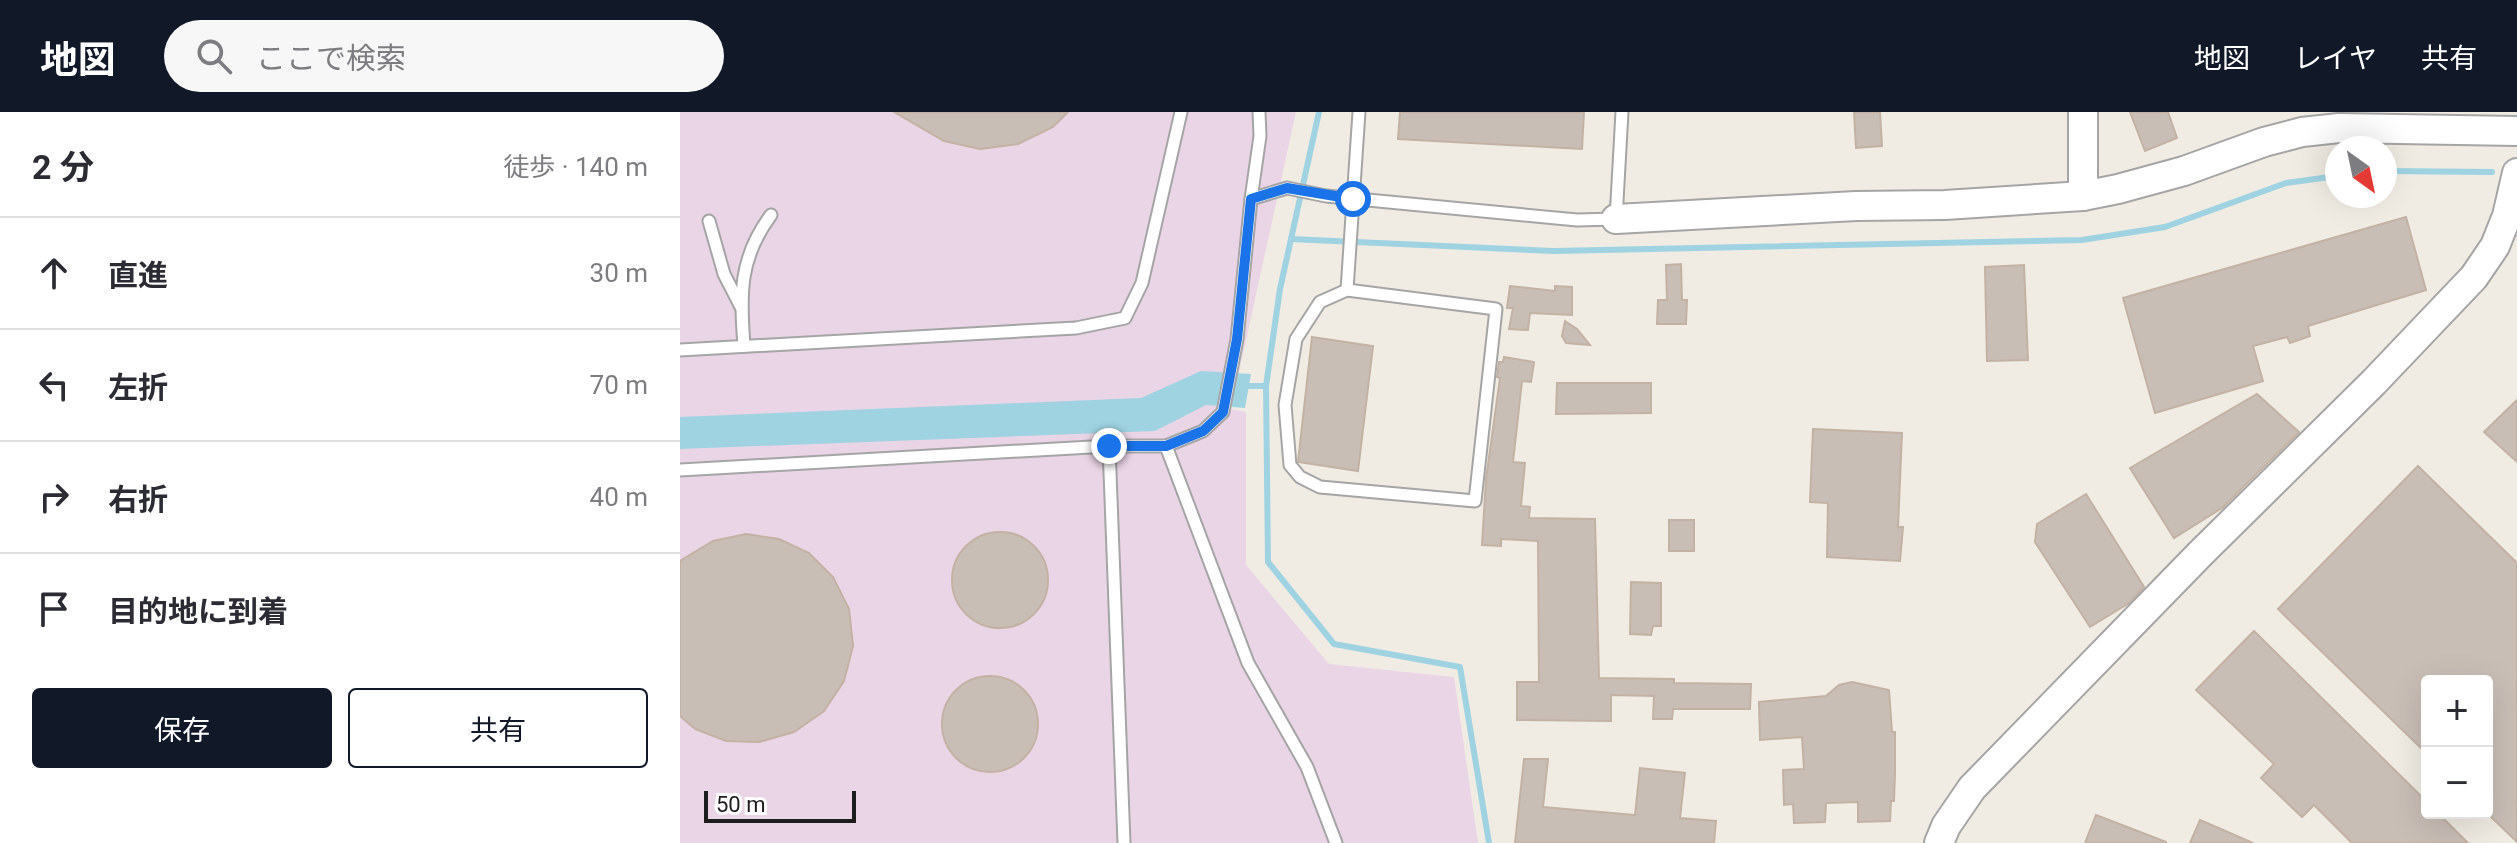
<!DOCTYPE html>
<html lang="ja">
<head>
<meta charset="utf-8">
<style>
  :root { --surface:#fff; --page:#f7f7f7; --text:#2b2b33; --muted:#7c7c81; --line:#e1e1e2; --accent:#111827 }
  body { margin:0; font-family:Roboto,"Noto Sans JP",sans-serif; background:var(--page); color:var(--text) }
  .controls { position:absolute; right:24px; bottom:24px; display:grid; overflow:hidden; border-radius:8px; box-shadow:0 8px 32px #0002 }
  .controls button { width:72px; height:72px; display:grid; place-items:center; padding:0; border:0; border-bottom:2px solid var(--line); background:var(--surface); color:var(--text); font:40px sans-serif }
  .compass { position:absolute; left:1645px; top:24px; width:72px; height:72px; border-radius:50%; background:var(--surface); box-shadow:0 8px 32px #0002; rotate:147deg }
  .scale { position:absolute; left:24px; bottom:20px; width:152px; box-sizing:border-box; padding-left:8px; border:4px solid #1e1e1e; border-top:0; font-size:22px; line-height:28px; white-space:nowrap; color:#1e1e1e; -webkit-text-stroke:6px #fff; paint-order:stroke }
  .stop { position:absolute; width:24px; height:24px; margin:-18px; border:6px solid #1a73e8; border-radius:50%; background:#fff }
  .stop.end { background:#1a73e8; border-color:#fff; box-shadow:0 2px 8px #0008 }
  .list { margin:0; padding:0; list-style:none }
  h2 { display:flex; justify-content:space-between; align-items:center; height:104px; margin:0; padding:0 32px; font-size:34px }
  h2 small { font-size:26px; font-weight:400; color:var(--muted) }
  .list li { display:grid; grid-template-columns:52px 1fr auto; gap:24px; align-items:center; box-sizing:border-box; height:112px; padding:0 32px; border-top:2px solid var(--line) }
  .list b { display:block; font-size:30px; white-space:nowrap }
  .list em { font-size:26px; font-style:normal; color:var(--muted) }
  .actions { display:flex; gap:16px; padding:24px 32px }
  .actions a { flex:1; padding:18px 0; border:2px solid var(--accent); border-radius:8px; text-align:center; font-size:28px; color:var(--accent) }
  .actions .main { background:var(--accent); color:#fff }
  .icon { flex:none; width:44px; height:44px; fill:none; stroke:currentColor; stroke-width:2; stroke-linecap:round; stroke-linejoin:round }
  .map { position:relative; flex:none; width:1837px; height:731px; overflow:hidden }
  header { display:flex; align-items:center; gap:48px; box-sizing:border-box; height:112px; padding:0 40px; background:var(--accent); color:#fff }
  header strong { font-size:38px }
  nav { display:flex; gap:44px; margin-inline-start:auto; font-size:28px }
  .search { width:560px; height:72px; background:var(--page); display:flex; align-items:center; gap:20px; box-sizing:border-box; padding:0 28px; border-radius:44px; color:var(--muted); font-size:30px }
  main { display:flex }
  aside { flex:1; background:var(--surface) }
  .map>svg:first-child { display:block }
  .industrial { fill:#ead5e6 }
  .water { fill:#9fd3e2 }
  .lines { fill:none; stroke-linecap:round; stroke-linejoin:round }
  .stream { stroke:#9fd3e2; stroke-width:6 }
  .building { fill:#c9beb6; stroke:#c3b2a4; stroke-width:2 }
  .service-casing { stroke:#a5a5a5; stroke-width:15 }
  .tertiary-casing { stroke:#a5a5a5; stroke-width:32 }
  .service { stroke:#fff; stroke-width:11 }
  .tertiary { stroke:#fff; stroke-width:28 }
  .route { stroke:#1a73e8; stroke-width:10 }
</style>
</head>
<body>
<header>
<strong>地図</strong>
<div class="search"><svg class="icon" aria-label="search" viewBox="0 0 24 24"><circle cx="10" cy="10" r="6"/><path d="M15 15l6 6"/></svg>ここで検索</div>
<nav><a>地図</a><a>レイヤ</a><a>共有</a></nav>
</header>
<main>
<aside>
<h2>2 分<small>徒歩 · 140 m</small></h2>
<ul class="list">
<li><svg class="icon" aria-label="ahead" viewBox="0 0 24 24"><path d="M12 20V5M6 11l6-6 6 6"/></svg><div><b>直進</b></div><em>30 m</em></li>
<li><svg class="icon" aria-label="left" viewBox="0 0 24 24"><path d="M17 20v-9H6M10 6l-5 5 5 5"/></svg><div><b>左折</b></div><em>70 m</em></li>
<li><svg class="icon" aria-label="right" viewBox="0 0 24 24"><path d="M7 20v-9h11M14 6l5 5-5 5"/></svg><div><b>右折</b></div><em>40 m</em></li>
<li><svg class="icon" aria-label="arrive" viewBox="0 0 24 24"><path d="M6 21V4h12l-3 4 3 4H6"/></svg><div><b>目的地に到着</b></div></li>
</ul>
<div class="actions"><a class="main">保存</a><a>共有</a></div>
</aside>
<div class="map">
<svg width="1837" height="731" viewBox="0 0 1837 731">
  <rect width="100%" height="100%" fill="#f0ece3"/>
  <path class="industrial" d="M 0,0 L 616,0 L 551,297 L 566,300 L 566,453 L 649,552 L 774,565 L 798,731 L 0,731 Z"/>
  <path class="water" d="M 521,259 L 571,262 L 565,296 L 526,293 L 475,319 L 0,337 L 0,305 L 461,286 Z"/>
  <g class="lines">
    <g class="stream">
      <path d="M 639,0 L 600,177 L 586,274 L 588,450 L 654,532 L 780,555 L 809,731"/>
      <path d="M 1705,59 L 1812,60"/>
      <path d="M 611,127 L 874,139 L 1402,128 L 1485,115 L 1606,71 L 1657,64"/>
      <path d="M 562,274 L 586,274"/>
    </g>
  </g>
  <g class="building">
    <path d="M 214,0 L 388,0 L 373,15 L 338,32 L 300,37 L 264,29 Z"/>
    <path d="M 720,0 L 904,0 L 902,37 L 718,27 Z"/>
    <path d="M 1174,0 L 1200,0 L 1202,34 L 1176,36 Z"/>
    <path d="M 1450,0 L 1488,0 L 1497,26 L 1465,39 Z"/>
    <path d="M 1726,105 L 1746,178 L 1628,214 L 1630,224 L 1610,231 L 1607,225 L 1573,234 L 1583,269 L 1475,301 L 1443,186 Z"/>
    <path d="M 1001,152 L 1002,188 L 1007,188 L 1006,212 L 977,212 L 978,188 L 987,188 L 986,153 Z"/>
    <path d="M 1344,153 L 1348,248 L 1307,249 L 1305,155 Z"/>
    <path d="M 830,174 L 875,179 L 875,174 L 892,175 L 892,203 L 850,201 L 848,218 L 829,217 L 833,196 L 827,196 Z"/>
    <path d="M 885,209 L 897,217 L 910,233 L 886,231 L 882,224 Z"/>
    <path d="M 632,225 L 693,234 L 678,359 L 618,350 Z"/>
    <path d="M 824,245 L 854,250 L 851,270 L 842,269 L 833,350 L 845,351 L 841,394 L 850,395 L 849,406 L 915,407 L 919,566 L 994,567 L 994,571 L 1071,572 L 1070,597 L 993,597 L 992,607 L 973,607 L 974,584 L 931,583 L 931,609 L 837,608 L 837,570 L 859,570 L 858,429 L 821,427 L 821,434 L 802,433 L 806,367 L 820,266 L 817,265 L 818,258 L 819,250 L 823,250 Z"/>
    <path d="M 877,271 L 971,271 L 971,301 L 876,302 Z"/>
    <path d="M 1577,282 L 1619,320 L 1542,396 L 1494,426 L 1450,356 Z"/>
    <path d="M 1837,288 L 1837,350 L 1804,320 Z"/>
    <path d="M 1133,317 L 1222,321 L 1218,415 L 1223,415 L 1220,449 L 1147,445 L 1148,391 L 1130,390 Z"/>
    <path d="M 1738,354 L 1837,451 L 1837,730 L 1807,701 L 1807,569 L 1747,569 L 1747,642 L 1598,497 Z"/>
    <path d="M 1406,382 L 1464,475 L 1449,491 L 1410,515 L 1355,430 L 1357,412 Z"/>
    <rect x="989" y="408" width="25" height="31"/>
    <circle cx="320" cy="468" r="48"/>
    <path d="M 66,422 L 99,427 L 129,441 L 153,465 L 169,497 L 173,534 L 164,569 L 144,599 L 114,620 L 79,630 L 46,629 L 15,617 L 0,604 L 0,449 L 33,429 Z"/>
    <path d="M 951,470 L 981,471 L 981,514 L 973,514 L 971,523 L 950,522 Z"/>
    <path d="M 1574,519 L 1747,690 L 1747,701 L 1758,701 L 1788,731 L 1672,731 L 1634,693 L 1622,705 L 1581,666 L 1594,652 L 1516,578 Z"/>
    <circle cx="310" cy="612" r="48"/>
    <path d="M 1172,570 L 1209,578 L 1212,620 L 1215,620 L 1215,660 L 1214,689 L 1211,689 L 1210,709 L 1178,710 L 1178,690 L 1146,691 L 1145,710 L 1114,711 L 1113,692 L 1104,693 L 1103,658 L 1124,657 L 1122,625 L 1080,628 L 1079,590 L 1146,584 L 1159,573 Z"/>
    <path d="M 844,647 L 868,647 L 863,695 L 955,703 L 960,656 L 1005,661 L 1000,706 L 1036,709 L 1034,731 L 835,731 Z"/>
    <path d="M 1416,703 L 1486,730 L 1486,731 L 1405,731 Z"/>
    <path d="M 1520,708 L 1573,731 L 1510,731 Z"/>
  </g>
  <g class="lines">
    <defs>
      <g id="service">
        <path d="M 571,87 L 607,76 L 646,84 L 897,108 L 936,107 L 942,0"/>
        <path d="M 29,109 L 44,162 L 61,195"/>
        <path d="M 667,178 L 816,197 L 795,389 L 640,375 L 620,365 L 610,353 L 605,293 L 616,227 L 640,190 Z"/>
        <path d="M 667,178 L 679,0"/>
        <path d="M 64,234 C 60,182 59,146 91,103"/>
        <path d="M 0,238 L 396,216 L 445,206 L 462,171 L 501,0"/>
        <path d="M 429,334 L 444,731"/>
        <path d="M 486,334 L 568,551 L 627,655 L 656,731"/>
        <path d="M 0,358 L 429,334 L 486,334 L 523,319 L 543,300 L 557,227 L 571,87 L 580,24 L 579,0"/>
      </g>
      <g id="tertiary">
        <path d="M 1403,0 L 1403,84"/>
        <path d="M 936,107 L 1176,94 L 1265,93 L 1403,84 L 1438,77 L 1504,59 L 1584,30 L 1622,20 L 1659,16 L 1837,19"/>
        <path d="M 1259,731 L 1266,714 L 1292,676 L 1520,442 L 1694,270 L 1794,165 L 1815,134 L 1827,104 L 1837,61"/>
      </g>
    </defs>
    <use href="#service" class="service-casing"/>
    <use href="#tertiary" class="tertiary-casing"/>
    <use href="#service" class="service"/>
    <use href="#tertiary" class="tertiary"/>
  </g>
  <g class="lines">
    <path class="route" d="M 429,334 L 486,334 L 523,319 L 543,300 L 557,227 L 571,87 L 607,76 L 673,87"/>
  </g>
</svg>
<div class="controls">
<button>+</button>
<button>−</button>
</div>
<svg class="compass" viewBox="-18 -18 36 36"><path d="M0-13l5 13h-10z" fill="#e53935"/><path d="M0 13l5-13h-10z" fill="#7c7c81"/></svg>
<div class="scale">50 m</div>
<div class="stop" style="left:673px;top:87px"></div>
<div class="stop end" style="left:429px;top:334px"></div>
</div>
</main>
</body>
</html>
